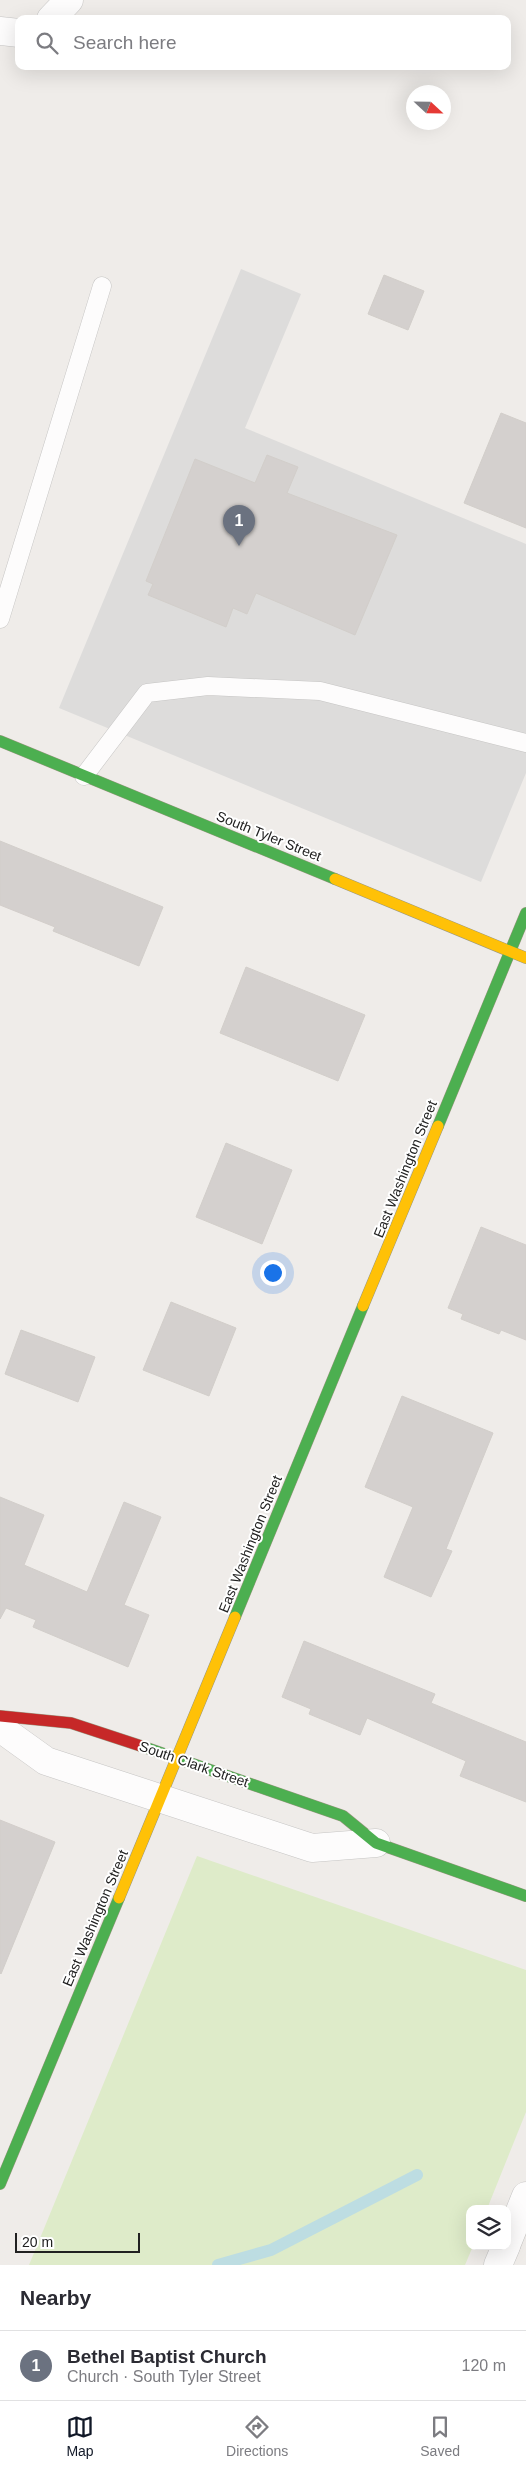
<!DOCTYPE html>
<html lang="en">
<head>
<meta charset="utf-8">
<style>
  :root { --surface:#fff; --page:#f7f7f7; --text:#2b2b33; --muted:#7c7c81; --line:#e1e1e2; --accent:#111827 }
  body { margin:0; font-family:Arial,sans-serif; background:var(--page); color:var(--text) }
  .controls { position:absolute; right:15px; bottom:15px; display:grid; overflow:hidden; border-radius:10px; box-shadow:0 5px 20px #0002 }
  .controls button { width:45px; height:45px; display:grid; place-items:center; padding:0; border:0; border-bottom:1px solid var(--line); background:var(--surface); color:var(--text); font:25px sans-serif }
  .compass { position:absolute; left:406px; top:85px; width:45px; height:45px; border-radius:50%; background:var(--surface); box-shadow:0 5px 20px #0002; rotate:112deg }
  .scale { position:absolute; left:15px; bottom:12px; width:125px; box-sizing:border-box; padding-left:5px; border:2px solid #212121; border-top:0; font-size:14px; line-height:18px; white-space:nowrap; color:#212121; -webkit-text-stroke:4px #fff; paint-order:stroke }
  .you { position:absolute; left:272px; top:1272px; width:18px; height:18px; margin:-12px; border:4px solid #fff; border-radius:50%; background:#1a73e8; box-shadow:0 0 0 8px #1a73e833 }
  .badge { display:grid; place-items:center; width:32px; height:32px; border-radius:50%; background:var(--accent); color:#fff; font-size:16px; font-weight:700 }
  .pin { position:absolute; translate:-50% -41px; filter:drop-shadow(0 1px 2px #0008) }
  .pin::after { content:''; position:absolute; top:26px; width:18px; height:15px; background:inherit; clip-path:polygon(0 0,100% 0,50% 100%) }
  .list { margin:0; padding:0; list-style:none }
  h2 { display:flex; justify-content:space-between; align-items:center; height:65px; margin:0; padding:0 20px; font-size:21px }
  h2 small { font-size:16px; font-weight:400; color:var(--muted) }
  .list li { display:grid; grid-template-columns:32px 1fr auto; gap:15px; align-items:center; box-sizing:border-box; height:70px; padding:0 20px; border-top:1px solid var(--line) }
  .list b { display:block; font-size:19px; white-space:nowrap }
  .list p { margin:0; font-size:16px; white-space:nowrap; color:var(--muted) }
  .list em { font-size:16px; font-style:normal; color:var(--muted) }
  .icon { flex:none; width:28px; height:28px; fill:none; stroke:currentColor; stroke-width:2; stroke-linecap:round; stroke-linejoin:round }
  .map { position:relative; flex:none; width:526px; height:2265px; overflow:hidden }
  .search { position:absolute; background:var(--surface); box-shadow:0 5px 20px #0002; left:15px; right:15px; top:15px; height:55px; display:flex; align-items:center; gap:12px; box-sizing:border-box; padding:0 18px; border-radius:10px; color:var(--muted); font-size:19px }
  .sheet { height:135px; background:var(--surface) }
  nav { display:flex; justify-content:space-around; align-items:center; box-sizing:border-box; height:70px; border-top:1px solid var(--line); background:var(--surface); font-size:14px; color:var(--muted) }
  nav a { display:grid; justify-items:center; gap:2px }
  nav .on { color:var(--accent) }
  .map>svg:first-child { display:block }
  .religious { fill:#dddcdb }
  .grass { fill:#deebc9 }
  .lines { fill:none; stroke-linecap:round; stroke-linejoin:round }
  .stream { stroke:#bddde2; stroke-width:12 }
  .building { fill:#d4d0ce; stroke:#d2ceca }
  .lane-casing { stroke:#c6c5c4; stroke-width:19 }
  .street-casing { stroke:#c6c5c4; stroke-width:29 }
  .fast-casing { stroke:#9a9880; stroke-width:12 }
  .slow-casing { stroke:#9a9880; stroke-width:12 }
  .jam-casing { stroke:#9a9880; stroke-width:12 }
  .lane { stroke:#fdfcfc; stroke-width:18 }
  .street { stroke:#fdfcfc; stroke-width:28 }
  .fast { stroke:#4caf50; stroke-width:11 }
  .slow { stroke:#ffc107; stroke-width:11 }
  .jam { stroke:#c62828; stroke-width:11 }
  .labels { text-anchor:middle; stroke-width:4; stroke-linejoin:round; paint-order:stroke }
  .street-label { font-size:14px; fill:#212121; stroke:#fff }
</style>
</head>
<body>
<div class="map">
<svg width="526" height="2265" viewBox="0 0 526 2265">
  <rect width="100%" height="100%" fill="#efece9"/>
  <path class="religious" d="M 241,269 L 301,294 L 245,428 L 526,544 L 526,773 L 481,882 L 59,708 Z"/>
  <path class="grass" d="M 197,1856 L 526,1970 L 526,2112 L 487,2209 L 470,2209 L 470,2246 L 473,2246 L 465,2265 L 29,2265 Z"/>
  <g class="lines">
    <path class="stream" d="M 218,2265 L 271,2250 L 417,2175"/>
  </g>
  <g class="building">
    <path d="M 384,275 L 424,291 L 408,330 L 368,314 Z"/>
    <path d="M 501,413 L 526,423 L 526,528 L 464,503 Z"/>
    <path d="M 267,455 L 298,467 L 287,493 L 397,535 L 355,635 L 256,593 L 247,614 L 233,608 L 226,627 L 148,595 L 153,584 L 146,581 L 195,459 L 255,483 Z"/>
    <path d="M 0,841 L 163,907 L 139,966 L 53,931 L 55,927 L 0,905 Z"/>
    <path d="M 246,967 L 365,1015 L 338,1081 L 220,1033 Z"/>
    <path d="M 226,1143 L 292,1170 L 262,1244 L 196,1217 Z"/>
    <path d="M 481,1227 L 526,1245 L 526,1340 L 501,1330 L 499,1334 L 461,1319 L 463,1314 L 448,1308 Z"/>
    <path d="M 171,1302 L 236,1328 L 209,1396 L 143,1370 Z"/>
    <path d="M 21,1330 L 95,1357 L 78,1402 L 5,1374 Z"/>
    <path d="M 402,1396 L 493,1433 L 446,1549 L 452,1551 L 431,1597 L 384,1577 L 413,1507 L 365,1487 Z"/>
    <path d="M 0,1497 L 44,1515 L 24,1565 L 87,1592 L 124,1502 L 161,1517 L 124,1605 L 149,1615 L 128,1667 L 33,1627 L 36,1620 L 6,1608 L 0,1619 Z"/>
    <path d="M 304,1641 L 435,1694 L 431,1703 L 526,1742 L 526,1802 L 460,1776 L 466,1761 L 367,1718 L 360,1735 L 309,1714 L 311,1709 L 282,1697 Z"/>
    <path d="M 0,1820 L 55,1842 L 1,1974 L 0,1973 Z"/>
  </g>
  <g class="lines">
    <defs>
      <g id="lane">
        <path d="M 0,619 L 102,286"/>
        <path d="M 84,776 L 147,693 L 208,686 L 320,691 L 526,743"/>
      </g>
      <g id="street">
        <path d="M 51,19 L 69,0"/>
        <path d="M 0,31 L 19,33"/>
        <path d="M 0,1728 L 46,1761 L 312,1848 L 376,1843"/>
        <path d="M 507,2243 L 526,2196"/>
        <path d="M 498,2265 L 506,2246"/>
      </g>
      <g id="fast">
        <path d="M 0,741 L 335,879"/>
        <path d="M 438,1126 L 526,913"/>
        <path d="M 235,1617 L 363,1306"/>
        <path d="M 141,1746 L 343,1816 L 376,1843 L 526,1896"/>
        <path d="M 0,2184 L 119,1898"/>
      </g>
      <g id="slow">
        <path d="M 335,879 L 526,958"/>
        <path d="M 363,1306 L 438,1126"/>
        <path d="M 119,1898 L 235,1617"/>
      </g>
      <path id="jam" d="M 0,1716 L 71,1723 L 141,1746"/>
    </defs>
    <use href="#lane" class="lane-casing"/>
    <use href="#street" class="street-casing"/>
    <use href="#fast" class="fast-casing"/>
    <use href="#slow" class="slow-casing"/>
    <use href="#jam" class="jam-casing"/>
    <use href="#lane" class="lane"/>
    <use href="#street" class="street"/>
    <use href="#fast" class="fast"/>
    <use href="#slow" class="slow"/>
    <use href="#jam" class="jam"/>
  </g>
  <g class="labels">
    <g class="street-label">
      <text transform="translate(269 836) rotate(22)" y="5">South Tyler Street</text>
      <text transform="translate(405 1169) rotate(-68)" y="5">East Washington Street</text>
      <text transform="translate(250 1544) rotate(-68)" y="5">East Washington Street</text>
      <text transform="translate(194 1764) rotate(19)" y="5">South Clark Street</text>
      <text transform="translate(95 1918) rotate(-67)" y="5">East Washington Street</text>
    </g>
  </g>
</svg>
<div class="controls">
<button><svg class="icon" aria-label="layers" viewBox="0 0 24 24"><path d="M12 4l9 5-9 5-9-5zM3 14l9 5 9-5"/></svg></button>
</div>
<svg class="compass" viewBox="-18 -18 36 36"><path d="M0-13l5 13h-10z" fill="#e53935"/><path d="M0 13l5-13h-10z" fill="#7c7c81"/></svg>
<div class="scale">20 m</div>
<div class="you"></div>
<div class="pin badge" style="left:239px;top:546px;background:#6b7280">1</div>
<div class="search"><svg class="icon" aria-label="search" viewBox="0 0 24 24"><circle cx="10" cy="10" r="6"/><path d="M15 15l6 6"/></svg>Search here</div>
</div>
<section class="sheet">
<h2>Nearby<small></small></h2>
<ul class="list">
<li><span class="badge" style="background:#6b7280">1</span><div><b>Bethel Baptist Church</b><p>Church · South Tyler Street</p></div><em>120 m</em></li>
</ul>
</section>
<nav>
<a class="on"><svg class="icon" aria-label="map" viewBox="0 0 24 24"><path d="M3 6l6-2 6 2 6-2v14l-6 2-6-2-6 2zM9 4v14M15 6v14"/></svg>Map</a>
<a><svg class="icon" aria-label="directions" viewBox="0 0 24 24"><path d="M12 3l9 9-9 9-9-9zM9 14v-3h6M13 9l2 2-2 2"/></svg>Directions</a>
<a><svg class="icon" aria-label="saved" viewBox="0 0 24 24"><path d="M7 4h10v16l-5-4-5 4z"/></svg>Saved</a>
</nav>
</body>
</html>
